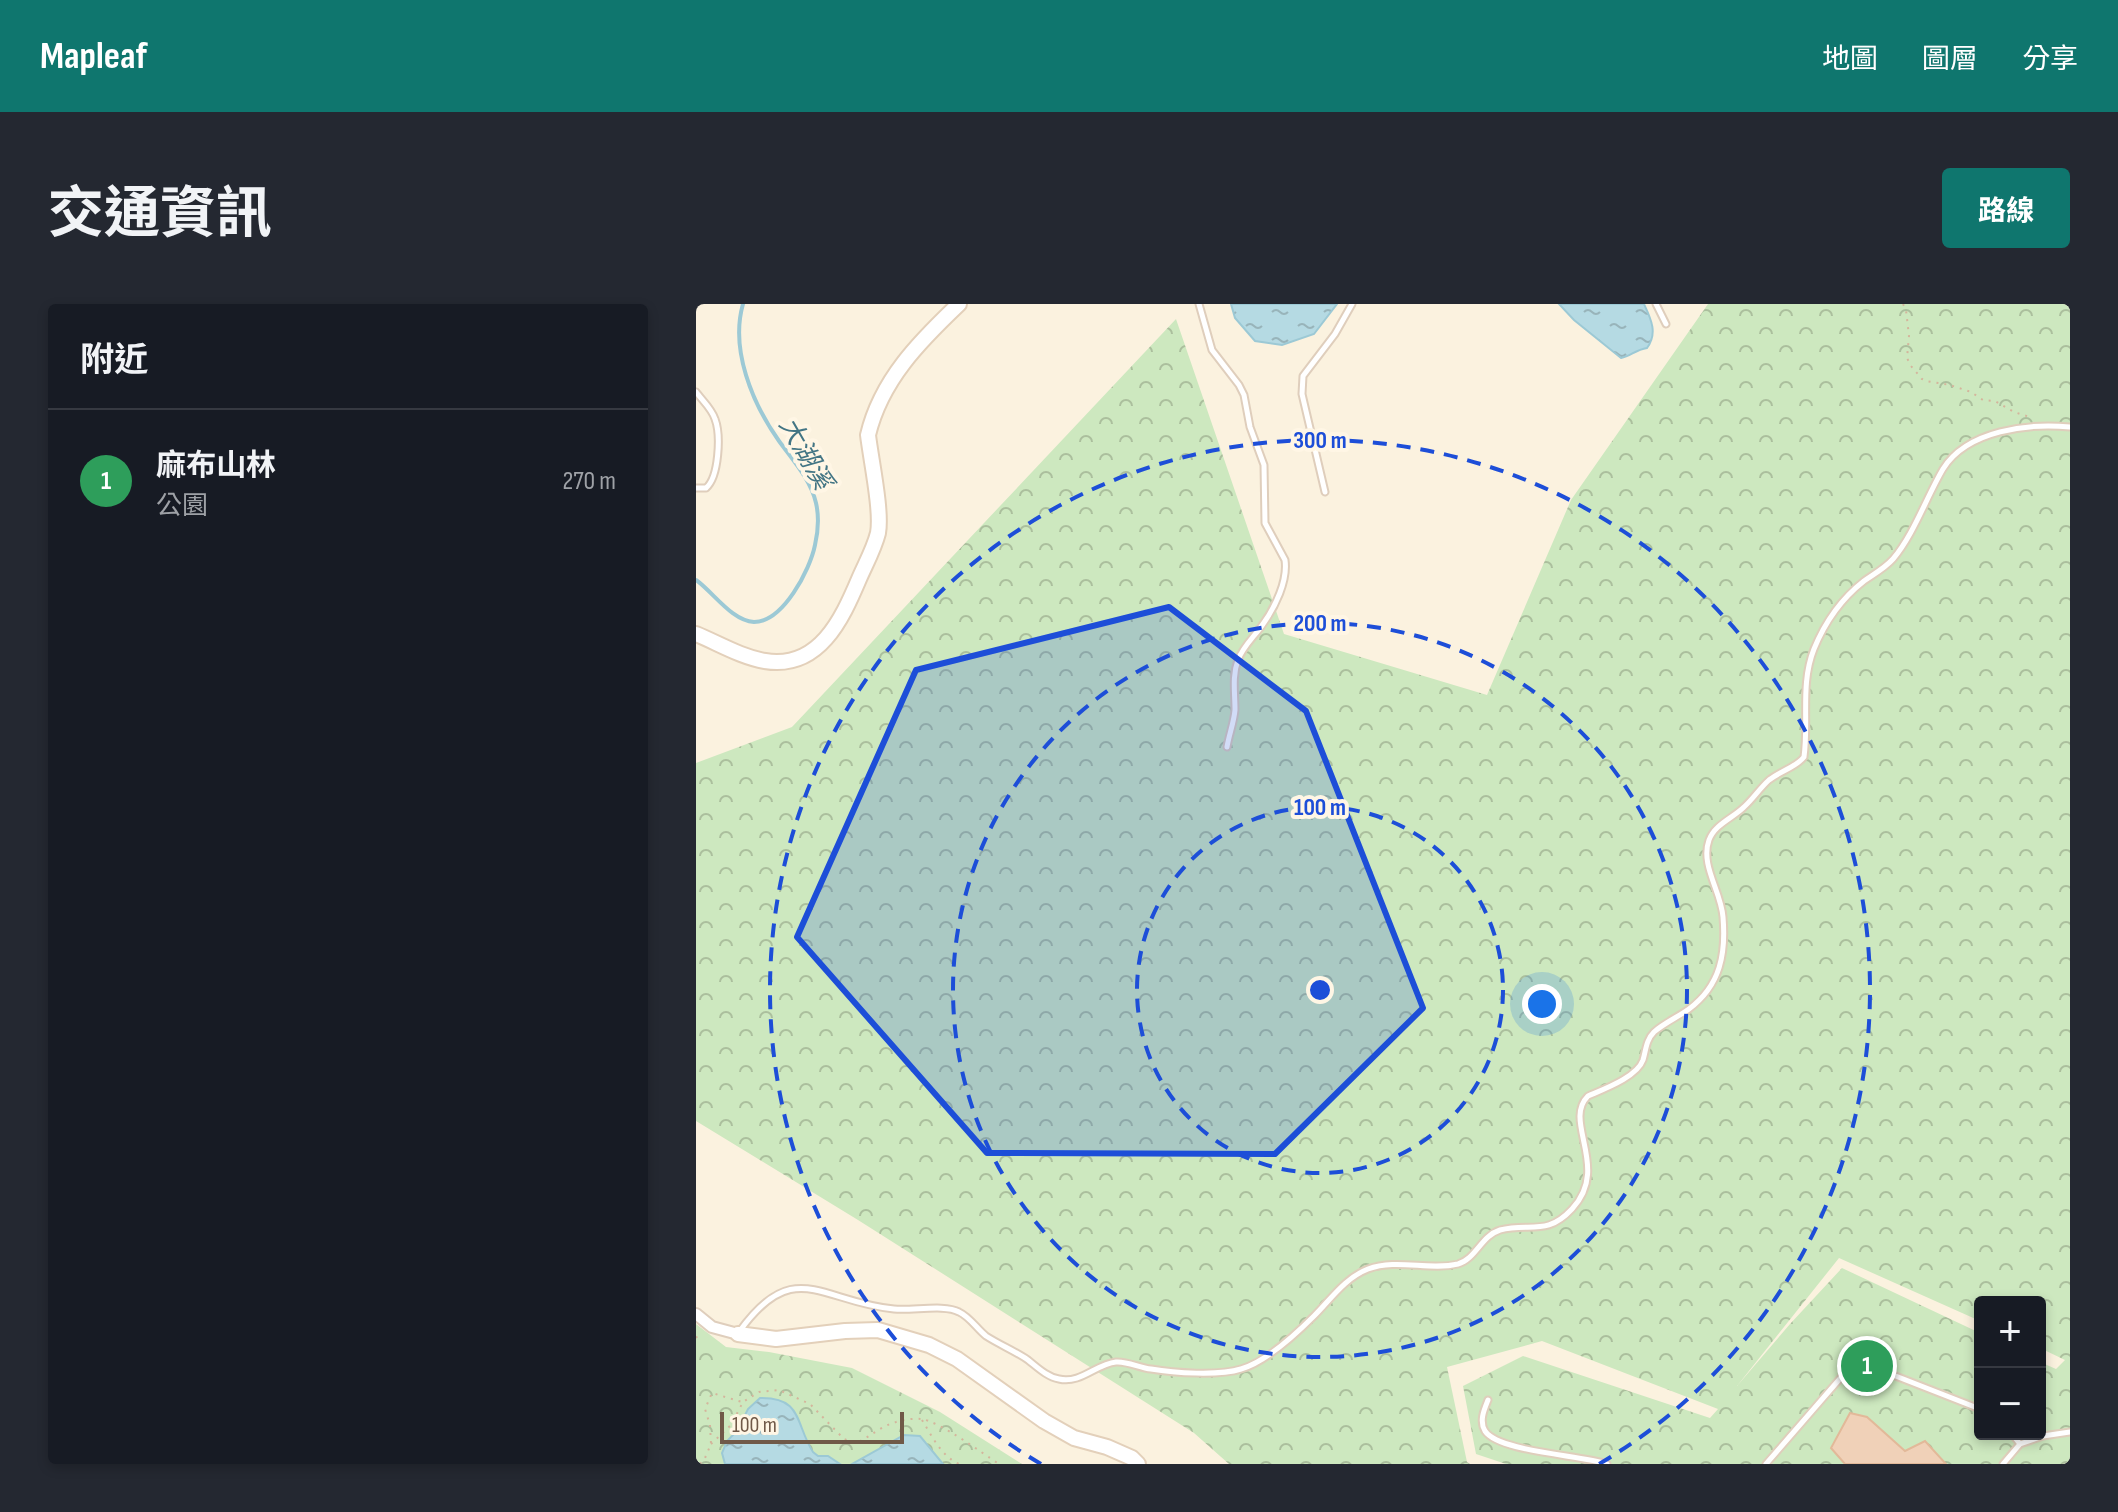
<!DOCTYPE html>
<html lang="zh-TW">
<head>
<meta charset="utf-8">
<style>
  :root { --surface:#171b24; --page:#242831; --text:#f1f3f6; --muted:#9ea1a6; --line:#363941; --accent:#0f766e }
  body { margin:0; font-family:"Sofia Sans Condensed","Noto Sans TC",sans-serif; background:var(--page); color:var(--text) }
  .controls { position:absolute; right:24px; bottom:24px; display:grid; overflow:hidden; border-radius:8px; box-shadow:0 4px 12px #0003 }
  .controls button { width:72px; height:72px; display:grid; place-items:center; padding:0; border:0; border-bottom:2px solid var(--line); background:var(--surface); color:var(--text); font:40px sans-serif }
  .scale { position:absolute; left:24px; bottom:20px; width:184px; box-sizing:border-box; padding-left:8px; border:4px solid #705948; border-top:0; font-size:22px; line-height:28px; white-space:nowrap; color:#705948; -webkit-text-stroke:6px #fff6e5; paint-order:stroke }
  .you { position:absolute; left:846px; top:700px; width:28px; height:28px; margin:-20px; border:6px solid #fff; border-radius:50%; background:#1a73e8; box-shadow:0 0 0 12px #1a73e833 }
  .badge { display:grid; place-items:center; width:52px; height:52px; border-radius:50%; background:var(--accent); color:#fff; font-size:26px; font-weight:700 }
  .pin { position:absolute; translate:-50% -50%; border:4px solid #fff; box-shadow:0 2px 8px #0006 }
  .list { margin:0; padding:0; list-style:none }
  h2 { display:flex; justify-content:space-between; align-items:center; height:104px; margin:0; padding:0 32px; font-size:34px }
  h2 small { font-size:26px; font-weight:400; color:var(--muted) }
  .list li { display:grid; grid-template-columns:52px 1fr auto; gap:24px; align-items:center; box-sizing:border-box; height:144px; padding:0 32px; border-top:2px solid var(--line) }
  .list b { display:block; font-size:30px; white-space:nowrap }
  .list p { margin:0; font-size:26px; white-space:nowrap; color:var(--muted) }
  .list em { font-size:26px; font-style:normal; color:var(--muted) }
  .map { position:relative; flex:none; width:1374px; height:1160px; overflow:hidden; border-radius:8px }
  header { display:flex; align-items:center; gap:48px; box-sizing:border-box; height:112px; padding:0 40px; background:var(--accent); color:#fff }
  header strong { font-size:38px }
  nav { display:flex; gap:44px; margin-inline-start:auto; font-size:28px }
  .intro { display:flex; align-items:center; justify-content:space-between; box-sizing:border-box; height:192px; padding:0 48px }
  h1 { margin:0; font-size:56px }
  .button { padding:20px 36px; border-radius:8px; background:var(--accent); color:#fff; font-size:28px; font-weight:700 }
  main { display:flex; gap:48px; padding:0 48px }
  aside { flex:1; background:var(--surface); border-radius:8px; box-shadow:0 4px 12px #0003 }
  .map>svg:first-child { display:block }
  .forest { fill:url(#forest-crowns); fill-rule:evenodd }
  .water { fill:url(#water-ripples); stroke:#9cc9d5; stroke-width:2 }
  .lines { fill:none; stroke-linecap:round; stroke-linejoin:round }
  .stream { stroke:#9cc9d5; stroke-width:4 }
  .building { fill:#f0d1b8; stroke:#e2b999; stroke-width:2 }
  .lane-casing { stroke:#dfcebc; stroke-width:9 }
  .street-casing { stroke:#dfcebc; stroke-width:14 }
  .secondary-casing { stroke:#e3d0ba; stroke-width:18 }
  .path { stroke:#d4b59c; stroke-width:2; stroke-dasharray:2 6; stroke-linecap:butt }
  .lane { stroke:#fff; stroke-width:5 }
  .street { stroke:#fff; stroke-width:10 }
  .secondary { stroke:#fff; stroke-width:14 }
  .marked { fill:#1d4ed8; fill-opacity:0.2; stroke:#1d4ed8; stroke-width:6; stroke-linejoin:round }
  .ring { fill:none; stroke:#1d4ed8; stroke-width:4; stroke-dasharray:14 10 }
  .labels { text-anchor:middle; stroke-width:8; stroke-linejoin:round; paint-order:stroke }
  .water-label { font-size:26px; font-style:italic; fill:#437584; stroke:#fff6e5 }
  .centre { fill:#1d4ed8; stroke:#fff6e5; stroke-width:4 }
  .ring-label { font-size:24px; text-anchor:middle; font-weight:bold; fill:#1d4ed8; stroke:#fff6e5; stroke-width:8; stroke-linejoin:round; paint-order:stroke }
</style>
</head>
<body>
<header>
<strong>Mapleaf</strong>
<nav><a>地圖</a><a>圖層</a><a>分享</a></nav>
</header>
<div class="intro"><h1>交通資訊</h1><a class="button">路線</a></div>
<main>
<aside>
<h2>附近<small></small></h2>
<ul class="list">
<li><span class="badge" style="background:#2e9e5b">1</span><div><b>麻布山林</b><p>公園</p></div><em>270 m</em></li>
</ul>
</aside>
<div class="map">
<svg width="1374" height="1160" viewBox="0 0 1374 1160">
  <defs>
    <pattern id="forest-crowns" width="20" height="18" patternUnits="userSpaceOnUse" patternTransform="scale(2)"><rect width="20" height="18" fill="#cde8bf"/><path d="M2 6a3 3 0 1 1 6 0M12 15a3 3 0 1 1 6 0" fill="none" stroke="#abbf9d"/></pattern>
    <pattern id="water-ripples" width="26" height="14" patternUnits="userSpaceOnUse" patternTransform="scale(2)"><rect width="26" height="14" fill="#b5dae3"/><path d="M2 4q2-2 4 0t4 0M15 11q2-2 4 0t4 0" fill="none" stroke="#98b4ba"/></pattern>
  </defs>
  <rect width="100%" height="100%" fill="#fbf2df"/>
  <g class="forest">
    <path d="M 1012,0 L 1374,0 L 1374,1160 L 810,1160 L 780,1150 L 767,1082 L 827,1052 L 1014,1114 L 1022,1105 L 846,1037 L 751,1063 L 771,1158 L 774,1160 L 533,1160 L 498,1129 L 162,916 L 0,817 L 0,459 L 96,423 L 480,15 L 588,330 L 791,391 L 875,196 ZM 1143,954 L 1284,1017 L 1284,998 L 1344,998 L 1344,1044 L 1369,1056 L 1360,1065 L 1344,1058 L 1344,1130 L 1284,1130 L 1284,1029 L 1146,964 L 1094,1020 L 1041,1082 Z"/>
    <path d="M 0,1020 L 30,1043 L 73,1048 L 156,1064 L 244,1108 L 326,1160 L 0,1160 Z"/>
  </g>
  <g class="water">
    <path d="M 535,0 L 641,0 L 618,30 L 586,41 L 559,37 L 539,14 Z"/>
    <path d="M 863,0 L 948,0 C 955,15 962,29 951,44 C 939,46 935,52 925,54 L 878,16 Z"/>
    <path d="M 64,1094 C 107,1093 99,1120 117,1148 L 122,1152 L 132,1152 L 144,1160 L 29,1160 L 26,1149 L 31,1137 L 41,1127 L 52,1105 Z"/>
    <path d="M 208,1131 L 224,1132 L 247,1160 L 156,1160 Z"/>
  </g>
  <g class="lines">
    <path class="stream" d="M 0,276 C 17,288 36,317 58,318 C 87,318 114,266 119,241 C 122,228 123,212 120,199 C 115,176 96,155 83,137 C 56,99 34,45 47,0"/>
  </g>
  <path class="building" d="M 1154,1109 L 1171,1113 L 1209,1147 L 1229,1137 L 1250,1160 L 1149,1160 L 1135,1144 Z"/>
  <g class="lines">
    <defs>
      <g id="lane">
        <path d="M 503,0 L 516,46 L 543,81 L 548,91 L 554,123 L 568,161 L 569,219 L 589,256 C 592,277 579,303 567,320 C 559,332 547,342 542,356 C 536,372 539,389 539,406 C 538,418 533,431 531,443"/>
        <path d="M 960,0 L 970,20"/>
        <path d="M 0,88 C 6,96 16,105 19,115 C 25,131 23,173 10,184 L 0,184"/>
        <path d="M 629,188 L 606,90 L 607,72 L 639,30 L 656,0"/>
        <path d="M 43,1028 C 98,951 125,998 198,1005 C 216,1007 249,1000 263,1008 C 274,1013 281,1025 290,1032 C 304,1041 319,1047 332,1056 C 341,1063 351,1073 363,1075 C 385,1080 400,1060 420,1058 C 431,1057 444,1064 455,1065 C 478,1069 523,1072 545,1065 C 570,1058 600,1030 618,1012 C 635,995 649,974 672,965 C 701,954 733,967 762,960 C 780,955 785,932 804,926 C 834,918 850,933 876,905 C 915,863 866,818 892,792 C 908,785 941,773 947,756 C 950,746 950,736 958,728 C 968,719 982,713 993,705 C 1025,681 1030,649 1027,613 C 1025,587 1004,561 1013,536 C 1019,520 1037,514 1048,503 C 1057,495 1064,484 1073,476 C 1084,467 1099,464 1108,453 C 1113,417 1104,380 1118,345 C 1129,318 1145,295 1168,277 C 1178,270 1189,264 1197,255 C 1217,232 1231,192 1247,165 C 1271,126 1333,119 1374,123"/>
        <path d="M 792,1096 C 788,1106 783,1117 789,1127 C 803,1148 885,1151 911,1160"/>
        <path d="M 1316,1130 L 1324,1140"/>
        <path d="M 1070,1160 L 1148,1070 C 1157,1063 1162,1060 1174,1062 L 1284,1105"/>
        <path d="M 1307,1160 L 1324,1140 L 1347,1132 L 1374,1128"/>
      </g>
      <path id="street" d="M 0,1010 L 16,1023 L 42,1030"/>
      <g id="secondary">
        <path d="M 0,330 C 22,339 45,353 69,357 C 123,366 146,315 163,275 C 169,261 178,245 182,229 C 186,207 175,156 172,131 C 185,76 224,37 263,0"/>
        <path d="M 42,1030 L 80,1035 L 149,1027 L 182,1026 L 233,1041 L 261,1055 L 348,1117 L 378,1134 L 411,1143 L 436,1154 L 442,1160"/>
      </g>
    </defs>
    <use href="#lane" class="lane-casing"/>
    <use href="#street" class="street-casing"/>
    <use href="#secondary" class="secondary-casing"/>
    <g class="path">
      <path d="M 1207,0 L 1210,6 L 1213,32 L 1211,54 L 1215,62 L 1226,75 L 1230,77 L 1254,81 L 1275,88 L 1287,96 L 1299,97 L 1318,108 L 1334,113"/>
      <path d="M 0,1034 L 4,1029"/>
      <path d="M 226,1116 C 236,1132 245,1152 263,1160"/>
      <path d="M 15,1140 L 35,1121 L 47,1098 L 63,1088 L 83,1086 L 114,1100 L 148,1135 L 160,1139 C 174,1133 185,1122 200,1118 C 206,1116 218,1114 225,1115 C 243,1117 286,1149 303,1160"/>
      <path d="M 4,1160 L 9,1154 L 15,1140 L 14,1121 L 9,1105 L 16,1089 L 46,1098"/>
    </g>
    <use href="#lane" class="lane"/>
    <use href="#street" class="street"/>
    <use href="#secondary" class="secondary"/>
  </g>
  <path class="marked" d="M 473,303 L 610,407 L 727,704 L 579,850 L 291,849 L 101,633 L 220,366 Z"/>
  <g class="ring">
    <circle cx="624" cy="686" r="183"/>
    <circle cx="624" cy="686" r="367"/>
    <path d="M345 1160A550 550 0 1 1 903 1160"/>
  </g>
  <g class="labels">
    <g class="water-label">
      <text transform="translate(110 149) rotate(60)" y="9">大湖溪</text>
    </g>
  </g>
  <circle cx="624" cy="686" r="12" class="centre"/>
  <g class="ring-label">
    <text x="624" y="144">300 m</text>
    <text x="624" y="327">200 m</text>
    <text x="624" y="511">100 m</text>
  </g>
</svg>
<div class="controls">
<button>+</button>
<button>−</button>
</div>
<div class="scale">100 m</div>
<div class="you"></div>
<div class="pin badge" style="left:1171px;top:1062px;background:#2e9e5b">1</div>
</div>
</main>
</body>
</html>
